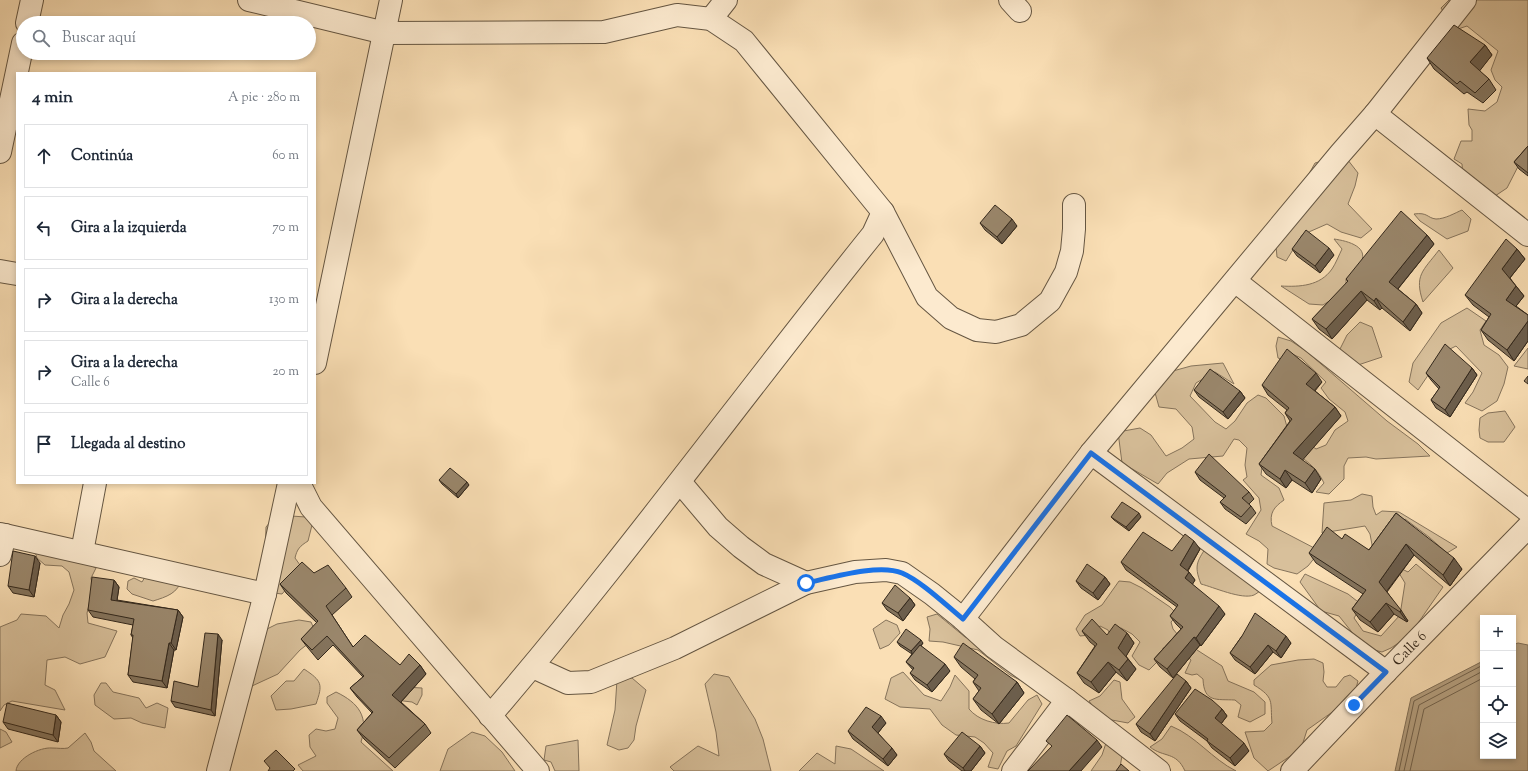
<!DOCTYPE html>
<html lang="es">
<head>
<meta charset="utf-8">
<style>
  :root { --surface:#fff; --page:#f2f2f3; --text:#1f2937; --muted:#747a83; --line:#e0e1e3 }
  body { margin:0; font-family:"Sorts Mill Goudy",serif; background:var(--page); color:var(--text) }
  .controls { position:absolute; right:12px; bottom:12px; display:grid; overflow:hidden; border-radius:0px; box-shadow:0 2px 6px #0003 }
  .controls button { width:36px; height:36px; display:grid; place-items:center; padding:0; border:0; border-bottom:1px solid var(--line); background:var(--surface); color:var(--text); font:20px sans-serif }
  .stop { position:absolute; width:12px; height:12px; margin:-9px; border:3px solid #1a73e8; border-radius:50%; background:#fff }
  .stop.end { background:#1a73e8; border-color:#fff; box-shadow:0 1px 4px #0008 }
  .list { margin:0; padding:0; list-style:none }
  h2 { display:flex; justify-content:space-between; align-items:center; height:52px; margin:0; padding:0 16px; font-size:17px }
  h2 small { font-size:13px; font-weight:400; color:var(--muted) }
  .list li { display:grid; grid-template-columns:26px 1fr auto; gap:12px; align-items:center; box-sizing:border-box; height:64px; margin:0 8px 8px; padding:0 8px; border:1px solid var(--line); border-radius:0px }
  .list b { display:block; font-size:15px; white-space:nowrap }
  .list p { margin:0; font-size:13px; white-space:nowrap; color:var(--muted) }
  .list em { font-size:13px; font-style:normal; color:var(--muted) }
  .icon { flex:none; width:22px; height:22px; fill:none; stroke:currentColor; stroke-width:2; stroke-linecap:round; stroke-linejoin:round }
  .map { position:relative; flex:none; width:1528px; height:771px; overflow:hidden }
  .search { position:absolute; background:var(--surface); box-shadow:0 2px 6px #0003; left:16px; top:16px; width:300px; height:44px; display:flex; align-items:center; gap:10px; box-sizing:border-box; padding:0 14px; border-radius:22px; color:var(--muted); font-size:15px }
  .panel { position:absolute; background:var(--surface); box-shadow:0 2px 6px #0003; left:16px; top:72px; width:300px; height:412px; border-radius:0px }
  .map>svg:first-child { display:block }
  .green { fill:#d8c09b; stroke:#86745c }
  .water { fill:#b6a181; stroke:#827159 }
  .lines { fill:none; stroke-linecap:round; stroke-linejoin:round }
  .shore { stroke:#74644e; stroke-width:1 }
  .minor-casing { stroke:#655642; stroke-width:24 }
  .minor { stroke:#fceacf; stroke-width:22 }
  .wall { fill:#84745d; stroke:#33281c }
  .shaded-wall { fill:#6c5e4c; stroke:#33281c }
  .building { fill:#9a876c; stroke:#33281c }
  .route { stroke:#1a73e8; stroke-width:5 }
  .labels { text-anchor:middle; stroke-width:4; stroke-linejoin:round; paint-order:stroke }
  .street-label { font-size:14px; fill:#33281c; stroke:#fceacf }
</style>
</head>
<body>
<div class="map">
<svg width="1528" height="771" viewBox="0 0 1528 771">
  <rect width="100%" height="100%" fill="#fadfb5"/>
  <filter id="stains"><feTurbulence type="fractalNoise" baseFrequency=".005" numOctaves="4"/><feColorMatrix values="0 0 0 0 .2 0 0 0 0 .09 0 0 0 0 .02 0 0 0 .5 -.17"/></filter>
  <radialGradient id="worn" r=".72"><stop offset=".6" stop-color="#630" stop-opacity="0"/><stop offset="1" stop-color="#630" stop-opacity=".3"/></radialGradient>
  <g class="green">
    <path d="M 1449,0 L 1528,0 L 1528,147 L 1507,188 L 1495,196 L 1463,177 L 1462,164 L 1454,159 L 1461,141 L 1472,141 L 1472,130 L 1469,125 L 1468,109 L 1485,111 L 1497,102 L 1502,87 L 1495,80 L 1491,70 L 1498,51 L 1467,26 L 1455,30 L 1441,8 Z"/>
    <path d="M 1344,155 L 1358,173 L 1355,186 L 1348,204 L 1372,229 L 1361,238 L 1341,232 L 1327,224 L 1302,235 L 1286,261 L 1277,257 L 1275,235 L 1315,163 Z"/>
    <path d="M 1462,210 L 1471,219 L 1468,231 L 1447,239 L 1420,221 L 1414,214 C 1428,212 1427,218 1436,219 C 1445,219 1455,213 1462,210 Z"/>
    <path d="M 1334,239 C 1348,241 1372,247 1359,266 C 1356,271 1348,275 1346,280 C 1346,283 1346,287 1346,290 L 1323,305 L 1309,304 L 1281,286 C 1300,287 1320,286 1332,269 C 1336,263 1339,255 1342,249 Z"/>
    <path d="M 1439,250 L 1453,268 L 1423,302 C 1414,275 1423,271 1439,250 Z"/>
    <path d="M 1467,308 L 1486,321 L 1480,330 L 1484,345 L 1499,355 L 1508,367 L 1504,384 L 1497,401 L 1482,411 L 1465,403 L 1473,392 L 1482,373 L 1456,346 L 1444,352 L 1418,390 L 1409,382 L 1413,363 L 1441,323 Z"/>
    <path d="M 1360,322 L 1372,327 L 1382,357 L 1358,365 L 1351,360 L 1340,349 L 1347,335 Z"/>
    <path d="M 1278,337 L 1291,341 L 1306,351 L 1387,421 L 1418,444 L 1430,456 L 1376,459 L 1366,457 L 1348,458 L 1344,466 L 1344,479 L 1329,494 L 1316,492 L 1324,483 C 1316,466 1305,460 1290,449 L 1263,461 L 1261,475 L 1279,488 L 1284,500 C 1274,507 1269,513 1272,526 L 1320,551 L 1308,566 L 1297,574 L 1274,568 L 1267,564 L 1268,549 L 1259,541 L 1246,534 L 1261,510 L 1259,498 L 1243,480 L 1247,477 L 1245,465 L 1247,448 L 1239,440 L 1234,439 L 1223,456 L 1189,459 L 1167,473 L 1158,484 L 1122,463 L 1118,432 L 1140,428 L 1151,435 L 1166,456 L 1182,448 L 1194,439 L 1192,427 L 1176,409 L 1159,407 L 1154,389 L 1162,374 L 1191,366 L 1223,363 L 1234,384 L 1215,372 L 1196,383 L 1190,396 L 1215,422 L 1226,429 L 1235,421 L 1247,403 L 1258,395 L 1266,398 L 1284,416 L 1287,427 L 1316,449 L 1326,445 L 1335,430 L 1348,421 L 1345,412 L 1329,399 L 1321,388 L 1326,382 L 1301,358 L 1292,354 L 1284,360 L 1278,358 L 1276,346 Z"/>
    <path d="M 1528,348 L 1528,369 L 1514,366 Z"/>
    <path d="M 1505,411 L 1515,427 L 1504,442 L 1488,442 L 1480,438 L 1479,430 L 1480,418 L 1488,413 Z"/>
    <path d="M 1362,494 L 1372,496 L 1373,507 L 1376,515 L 1382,511 L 1399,512 L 1457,547 L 1447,553 L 1429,537 L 1405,519 L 1390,533 L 1386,561 L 1408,572 L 1416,564 L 1443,587 L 1409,636 L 1391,648 L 1382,652 L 1367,648 L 1359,641 L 1339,616 L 1321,611 L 1300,582 L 1305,574 L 1348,594 L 1362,605 L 1354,618 L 1363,631 L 1381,636 L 1400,615 L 1405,583 L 1399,573 L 1373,550 L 1370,534 L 1365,526 L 1322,533 L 1324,503 L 1351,500 Z"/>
    <path d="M 276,515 L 306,517 L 312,525 L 308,541 C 300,546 297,549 295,558 L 300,565 L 289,586 L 282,594 L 274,593 L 265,559 L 266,527 Z"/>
    <path d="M 1208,544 L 1265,587 C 1262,589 1258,593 1254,595 C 1242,600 1213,587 1201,584 C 1193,564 1198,561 1208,544 Z"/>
    <path d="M 35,552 L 74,557 L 96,568 L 91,578 L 93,589 L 87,613 L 88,623 L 117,631 L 105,657 L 80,664 L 65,657 L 47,660 L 45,685 L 55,690 L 65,710 L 12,701 L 4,705 L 0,711 L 0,627 L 17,620 L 21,614 L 46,616 L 59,628 L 63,615 L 69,604 L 74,590 L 69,572 L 62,566 L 45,565 L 37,558 Z"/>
    <path d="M 148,572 L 181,579 C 179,593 166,597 153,601 L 132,594 L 127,589 L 128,581 L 134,578 L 142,582 Z"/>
    <path d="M 1119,581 L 1130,582 L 1142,588 L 1170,607 L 1178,615 L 1171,622 L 1173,629 L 1183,641 L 1222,666 L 1228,681 L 1254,692 L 1265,702 L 1265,714 L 1250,722 L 1238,717 L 1241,705 L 1235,700 C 1216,699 1204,703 1203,679 L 1197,674 L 1192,675 L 1185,673 L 1191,660 L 1174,645 L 1163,648 L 1158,661 L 1149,670 L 1139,665 L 1132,656 L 1140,642 L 1132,634 L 1121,628 L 1110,635 L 1108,630 L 1100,626 L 1090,635 L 1080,636 L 1076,629 L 1085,615 L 1102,605 Z"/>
    <path d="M 937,614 L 965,637 L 1030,666 L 1028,684 L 1010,675 L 978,650 L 943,642 L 929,641 L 930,629 L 927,617 Z"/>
    <path d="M 299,620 L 311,622 L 315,631 L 309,643 L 300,650 L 278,674 L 252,686 L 261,632 L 277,624 Z"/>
    <path d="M 886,620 L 897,625 L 900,633 L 889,645 L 880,649 L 873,629 Z"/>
    <path d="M 1314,659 L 1323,663 L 1324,672 L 1323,681 L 1327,687 L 1336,687 L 1344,677 L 1350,675 L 1358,681 L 1355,692 L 1331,713 L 1307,730 L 1301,749 L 1268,771 L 1254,758 L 1245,732 L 1264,731 L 1272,723 C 1270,701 1275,698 1254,685 L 1254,680 L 1271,665 L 1298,660 Z"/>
    <path d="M 304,669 C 322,681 323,684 316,704 L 291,709 L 276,710 L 271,696 L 286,681 L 294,681 Z"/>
    <path d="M 903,672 L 924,695 L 941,701 L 950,687 L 955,675 L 969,691 L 969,709 C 978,720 995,725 1009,723 L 1028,700 L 1037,695 L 1042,704 L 1016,746 L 1007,751 L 998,769 L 988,767 L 993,753 L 984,743 L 975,737 L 956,735 L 942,725 L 930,709 L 900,707 L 885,699 L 891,678 Z"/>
    <path d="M 714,674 L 729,677 L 755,719 L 763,739 L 771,771 L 674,771 L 670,767 L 698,746 L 719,756 L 716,732 L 705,684 Z"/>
    <path d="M 632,678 L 646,690 L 636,726 L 634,740 L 628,748 L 619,750 L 607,745 L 615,710 L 617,680 Z"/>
    <path d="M 1114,680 L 1120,682 L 1122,699 L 1135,717 L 1128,723 L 1101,718 L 1089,701 L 1100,696 Z"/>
    <path d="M 101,683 L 106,683 L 113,692 L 139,698 L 146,708 L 157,703 L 168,708 L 165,728 L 142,723 L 131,718 L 114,719 L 95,705 L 94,695 Z"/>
    <path d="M 404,687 L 422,688 L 422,695 L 417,705 L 412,702 L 395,700 Z"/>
    <path d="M 336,692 C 359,703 369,717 361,742 L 393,771 L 303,771 L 298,765 L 316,756 L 310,747 L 309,735 L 316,729 L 326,731 L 335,729 L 338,718 L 327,703 L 327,697 Z"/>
    <path d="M 1171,726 C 1196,736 1212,759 1236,771 L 1185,771 C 1176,751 1164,758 1150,747 L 1162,739 Z"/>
    <path d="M 0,729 L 6,732 L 12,742 L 0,748 Z"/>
    <path d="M 472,732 L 485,736 L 502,752 L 515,771 L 440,771 L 448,749 Z"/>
    <path d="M 85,733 L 91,742 L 94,751 L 116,771 L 16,771 C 17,758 40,747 52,748 C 58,748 63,749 68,748 Z"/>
    <path d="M 578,740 L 579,771 L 555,771 L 551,762 L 544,760 L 546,746 Z"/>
    <path d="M 1106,743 L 1122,756 L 1120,767 L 1117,771 L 1091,771 L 1102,755 Z"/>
    <path d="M 836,746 L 851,749 L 884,771 L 799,771 L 817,753 L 835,764 Z"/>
  </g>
  <path class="water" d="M 1518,643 L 1528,645 L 1528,771 L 1395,771 L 1411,698 L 1483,661 L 1483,756 L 1513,756 L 1513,645 Z"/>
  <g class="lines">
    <g class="shore">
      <path d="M 1399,771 L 1414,701 L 1483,665"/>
      <path d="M 1404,771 L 1419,705 L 1483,671"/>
      <path d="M 1410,771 L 1424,709 L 1483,678"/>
    </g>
    <defs>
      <g id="minor">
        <path d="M 249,0 L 385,33 L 604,32 L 677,15 L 711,19 L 744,41 L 883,212 L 927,297 L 951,318 L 977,330 L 996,332 L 1021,325 L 1050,301 L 1066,272 L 1072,251 L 1074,229 L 1074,205"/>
        <path d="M 1010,0 L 1020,11"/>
        <path d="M 711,19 L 726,0"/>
        <path d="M 27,23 L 32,0"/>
        <path d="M 1375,114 L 1528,235"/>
        <path d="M 0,152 L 23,43"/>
        <path d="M 0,271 L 17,274"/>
        <path d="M 1235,281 L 1528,511"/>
        <path d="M 315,363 L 391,0"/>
        <path d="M 1091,453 L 1386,672"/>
        <path d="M 680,482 L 718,527 L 741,547 L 764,564 L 806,583"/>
        <path d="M 299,483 L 311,507 L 538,771"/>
        <path d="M 0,534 L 265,594"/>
        <path d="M 82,552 L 95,483"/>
        <path d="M 0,555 L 5,535"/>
        <path d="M 533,667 L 568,683 L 591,682 L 675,648 L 806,583 L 855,572 L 886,570 L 902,573 L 932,594 L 963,619"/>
        <path d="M 490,716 C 624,560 744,394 873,234 L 883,212"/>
        <path d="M 218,771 L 265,594 L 289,483"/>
        <path d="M 1013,771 L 1067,700"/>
        <path d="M 1159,771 L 1067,700 L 994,647 L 963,619 L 1091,453 L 1340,154 L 1375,114 L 1465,0"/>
        <path d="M 1292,771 L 1386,672 L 1528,527"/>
      </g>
    </defs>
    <use href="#minor" class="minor-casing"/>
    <use href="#minor" class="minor"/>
  </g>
  <g class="wall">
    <path d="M 1485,45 L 1492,55 L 1479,71 L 1489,79 L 1496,90 L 1483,103 L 1467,92 L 1464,94 L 1434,69 L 1427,58 Z"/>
    <path d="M 1528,146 L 1528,176 L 1519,169 L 1514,162 Z"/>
    <path d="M 980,223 L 1017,226 L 1002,244 L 985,230 Z"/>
    <path d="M 1427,235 L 1434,244 L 1398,289 L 1416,304 L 1422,313 L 1410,331 L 1382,308 L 1380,310 L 1367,300 L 1332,339 L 1319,329 L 1312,319 L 1348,282 L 1346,279 Z"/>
    <path d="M 1292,249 L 1334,255 L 1320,273 L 1297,256 Z"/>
    <path d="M 1517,249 L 1525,259 L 1510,278 L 1516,286 L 1524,296 L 1516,306 L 1528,315 L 1528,341 L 1514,361 L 1488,340 L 1481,330 L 1489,317 L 1473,305 L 1465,295 Z"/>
    <path d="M 1472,368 L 1477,375 L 1450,417 L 1436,408 L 1431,400 L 1439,389 L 1431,380 L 1426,373 Z"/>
    <path d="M 1322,382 L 1315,391 L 1335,407 L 1341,416 L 1302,460 L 1321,479 L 1312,493 L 1292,480 L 1286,488 L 1266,474 L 1259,464 L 1290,421 L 1285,413 L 1287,410 L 1268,395 L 1262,385 Z"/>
    <path d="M 1194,390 L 1240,391 L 1245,398 L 1228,419 L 1199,397 Z"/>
    <path d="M 1195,472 L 1249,492 L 1254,499 L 1249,504 L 1251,506 L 1256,513 L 1246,524 L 1225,509 L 1220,502 L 1224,498 L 1200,480 Z"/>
    <path d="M 439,480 L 469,485 L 458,498 L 442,484 Z"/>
    <path d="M 1396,513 L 1462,569 L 1450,586 L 1414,555 L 1387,592 L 1408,621 L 1407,622 L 1394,614 L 1378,632 L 1360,620 L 1352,609 L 1363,594 L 1316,563 L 1309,553 L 1342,539 L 1369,550 Z"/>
    <path d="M 1111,517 L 1141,517 L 1129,531 L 1114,520 Z"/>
    <path d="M 1200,549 L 1188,571 L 1195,580 L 1192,584 L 1225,614 L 1201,646 L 1200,645 L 1173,678 L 1160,667 L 1154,659 L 1181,629 L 1176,624 L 1170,616 L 1177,607 L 1126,570 L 1121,562 L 1172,551 Z"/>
    <path d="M 40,563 L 34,597 L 13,593 L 8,586 Z"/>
    <path d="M 314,573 L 346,588 L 352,597 L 332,615 L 353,647 L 400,665 L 420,665 L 426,674 L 401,702 L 425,724 L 431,733 L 395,768 L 364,739 L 357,730 L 372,713 L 357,697 L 350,688 L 363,677 L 333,645 L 318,660 L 308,648 L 301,639 L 317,623 L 286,593 L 280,584 Z"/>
    <path d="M 1105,577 L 1110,584 L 1098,600 L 1081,588 L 1076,581 Z"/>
    <path d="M 114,580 L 119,587 L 117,600 L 178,610 L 183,617 L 176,650 L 174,650 L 167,688 L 133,682 L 128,675 L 133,638 L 131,635 L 133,625 L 93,617 L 88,610 Z"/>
    <path d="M 910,598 L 915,605 L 903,621 L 887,610 L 882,603 Z"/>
    <path d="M 1082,631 L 1107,635 L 1127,633 L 1134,643 L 1126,656 L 1136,669 L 1127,681 L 1116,672 L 1099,693 L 1084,683 L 1077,673 L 1095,646 L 1090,642 Z"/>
    <path d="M 1242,636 L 1291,643 L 1281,658 L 1273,652 L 1255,674 L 1235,660 L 1230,653 Z"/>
    <path d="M 222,640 L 215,716 L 175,707 L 171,701 L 198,687 Z"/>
    <path d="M 897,642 L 923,643 L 921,646 L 950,671 L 932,692 L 915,680 L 910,673 L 913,670 L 906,662 L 912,654 L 900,646 Z"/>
    <path d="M 954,657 L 1017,682 L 1024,693 L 999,724 L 981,710 L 973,699 L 979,691 L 973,682 L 975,679 L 961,667 Z"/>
    <path d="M 1186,681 L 1191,688 L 1155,741 L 1141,732 L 1136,724 Z"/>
    <path d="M 1222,709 L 1227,716 L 1221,724 L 1249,751 L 1235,766 L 1212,748 L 1207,741 L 1180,721 L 1175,714 Z"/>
    <path d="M 56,715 L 61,722 L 58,742 L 8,729 L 3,722 Z"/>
    <path d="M 886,723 L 878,733 L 897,755 L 888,766 L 853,739 L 848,731 Z"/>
    <path d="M 980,746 L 985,753 L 971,771 L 962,771 L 949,761 L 944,754 Z"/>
  </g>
  <g class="shaded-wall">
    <path d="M 1485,45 L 1492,55 L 1478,73 L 1470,62 Z"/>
    <path d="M 1012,219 L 1017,226 L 1002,244 L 997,237 Z"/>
    <path d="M 1427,235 L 1434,244 L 1396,291 L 1389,282 Z"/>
    <path d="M 1329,248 L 1334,255 L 1320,273 L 1315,266 Z"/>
    <path d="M 1517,249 L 1525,259 L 1509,279 L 1502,269 Z"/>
    <path d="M 1516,286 L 1524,296 L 1513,310 L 1506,300 Z"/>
    <path d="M 1361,291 L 1367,300 L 1332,339 L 1326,329 Z"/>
    <path d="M 1376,298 L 1382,308 L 1380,310 L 1374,301 Z"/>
    <path d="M 1416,304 L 1422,313 L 1410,331 L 1403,322 Z"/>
    <path d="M 1528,321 L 1528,341 L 1514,361 L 1507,350 Z"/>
    <path d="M 1472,368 L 1477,375 L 1450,417 L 1445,410 Z"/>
    <path d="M 1316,373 L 1322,382 L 1312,393 L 1306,384 Z"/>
    <path d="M 1240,391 L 1245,398 L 1228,419 L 1223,412 Z"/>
    <path d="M 1335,407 L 1341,416 L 1300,463 L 1293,453 Z"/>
    <path d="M 1315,469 L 1321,479 L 1312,493 L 1305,483 Z"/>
    <path d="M 1285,470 L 1292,480 L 1286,488 L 1280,479 Z"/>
    <path d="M 467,482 L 469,485 L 458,498 L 456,494 Z"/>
    <path d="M 1139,513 L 1141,517 L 1129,531 L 1126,527 Z"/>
    <path d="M 1194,541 L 1200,549 L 1186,573 L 1180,565 Z"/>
    <path d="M 1406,544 L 1414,555 L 1386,592 L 1379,582 Z"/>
    <path d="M 35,556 L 40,563 L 34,597 L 29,590 Z"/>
    <path d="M 1454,558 L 1462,569 L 1450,586 L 1443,575 Z"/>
    <path d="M 1189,572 L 1195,580 L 1191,587 L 1185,578 Z"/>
    <path d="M 1105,577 L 1110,584 L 1098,600 L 1093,593 Z"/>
    <path d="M 114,580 L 119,587 L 116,607 L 111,600 Z"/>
    <path d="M 910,598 L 915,605 L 903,621 L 898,613 Z"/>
    <path d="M 1386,603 L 1394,614 L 1378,632 L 1370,622 Z"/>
    <path d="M 1219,606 L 1225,614 L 1201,646 L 1196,638 Z"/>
    <path d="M 178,610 L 183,617 L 176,650 L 171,643 Z"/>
    <path d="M 1401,610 L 1408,621 L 1407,622 L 1400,612 Z"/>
    <path d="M 1127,633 L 1134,643 L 1125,658 L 1118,648 Z"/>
    <path d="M 218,634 L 222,640 L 215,716 L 211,710 Z"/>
    <path d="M 1286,636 L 1291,643 L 1281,658 L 1276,651 Z"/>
    <path d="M 1194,637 L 1200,645 L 1173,678 L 1167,669 Z"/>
    <path d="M 921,640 L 923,643 L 913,655 L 911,651 Z"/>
    <path d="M 169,643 L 174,650 L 167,688 L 162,681 Z"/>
    <path d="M 1268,645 L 1273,652 L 1255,674 L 1250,667 Z"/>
    <path d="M 1128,659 L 1136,669 L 1127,681 L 1119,670 Z"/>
    <path d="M 1108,662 L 1116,672 L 1099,693 L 1091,682 Z"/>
    <path d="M 945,664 L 950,671 L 932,692 L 927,685 Z"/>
    <path d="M 420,665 L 426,674 L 399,704 L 392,695 Z"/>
    <path d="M 1186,681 L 1191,688 L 1155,741 L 1150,734 Z"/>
    <path d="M 1017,682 L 1024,693 L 999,724 L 992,714 Z"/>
    <path d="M 1222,709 L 1227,716 L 1220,725 L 1215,718 Z"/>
    <path d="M 56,715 L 61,722 L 58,742 L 53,735 Z"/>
    <path d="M 881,716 L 886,723 L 877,734 L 872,727 Z"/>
    <path d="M 1097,740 L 1102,747 L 1081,771 L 1069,771 Z"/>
    <path d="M 1244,743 L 1249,751 L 1235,766 L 1230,758 Z"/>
    <path d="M 980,746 L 985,753 L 971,771 L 965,771 L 963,768 Z"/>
    <path d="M 892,748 L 897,755 L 888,766 L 883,759 Z"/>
  </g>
  <g class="building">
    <path d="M 1454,25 L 1485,45 L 1470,62 L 1489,79 L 1475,93 L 1460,81 L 1457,84 L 1427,58 Z"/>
    <path d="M 1528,146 L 1528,173 L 1514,162 Z"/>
    <path d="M 995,205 L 1012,219 L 997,237 L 980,223 Z"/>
    <path d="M 1401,211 L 1427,235 L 1389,282 L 1416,304 L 1403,322 L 1376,298 L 1374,301 L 1361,291 L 1326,329 L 1312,319 L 1348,281 L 1346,279 Z"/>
    <path d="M 1306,230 L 1329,248 L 1315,266 L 1292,249 Z"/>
    <path d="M 1506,239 L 1517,249 L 1502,269 L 1516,286 L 1506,300 L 1528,315 L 1528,321 L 1507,350 L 1481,330 L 1491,314 L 1465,295 Z"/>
    <path d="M 1445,344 L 1472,368 L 1445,410 L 1431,400 L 1440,387 L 1426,373 Z"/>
    <path d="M 1287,349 L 1316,373 L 1306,384 L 1335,407 L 1293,453 L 1315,469 L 1305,483 L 1285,470 L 1280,479 L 1259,464 L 1292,419 L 1285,413 L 1289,408 L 1262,385 Z"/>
    <path d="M 1210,369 L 1240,391 L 1223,412 L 1194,390 Z"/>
    <path d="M 1528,376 L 1528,384 L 1524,381 Z"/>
    <path d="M 1209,454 L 1249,492 L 1242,498 L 1251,506 L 1241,517 L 1220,502 L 1226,496 L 1195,472 Z"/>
    <path d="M 450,468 L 467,482 L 456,494 L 439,480 Z"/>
    <path d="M 1122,502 L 1139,513 L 1126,527 L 1111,517 Z"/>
    <path d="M 1396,513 L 1454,558 L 1443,575 L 1406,544 L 1379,582 L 1401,610 L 1400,612 L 1386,603 L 1370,622 L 1352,609 L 1366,590 L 1309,553 L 1327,527 L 1342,539 L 1345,534 L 1369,550 Z"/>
    <path d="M 1143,532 L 1172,551 L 1185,534 L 1194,541 L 1180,565 L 1189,572 L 1185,578 L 1219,606 L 1196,638 L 1194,637 L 1167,669 L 1154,659 L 1183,627 L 1170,616 L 1178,605 L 1121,562 Z"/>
    <path d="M 13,551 L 35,556 L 29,590 L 8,586 Z"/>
    <path d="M 302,562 L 314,573 L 328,565 L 346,588 L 326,606 L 353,647 L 365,635 L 400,665 L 409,654 L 420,665 L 392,695 L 425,724 L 389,758 L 357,730 L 373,712 L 350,688 L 364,676 L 327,636 L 312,650 L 301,639 L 318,621 L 280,584 Z"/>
    <path d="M 1087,564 L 1105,577 L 1093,593 L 1076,581 Z"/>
    <path d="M 92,577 L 114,580 L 111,600 L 178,610 L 171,643 L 169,643 L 162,681 L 128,675 L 133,635 L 131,635 L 134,619 L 88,610 Z"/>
    <path d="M 895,585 L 910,598 L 898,613 L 882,603 Z"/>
    <path d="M 1255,613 L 1286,636 L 1276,651 L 1268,645 L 1250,667 L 1230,653 L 1242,636 Z"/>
    <path d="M 1092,619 L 1107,635 L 1115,624 L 1127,633 L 1118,648 L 1128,659 L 1119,670 L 1108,662 L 1091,682 L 1077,673 L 1097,644 L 1082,631 Z"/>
    <path d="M 906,629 L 921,640 L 911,651 L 897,642 Z"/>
    <path d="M 205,633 L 218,634 L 211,710 L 171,701 L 174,681 L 198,687 Z"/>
    <path d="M 963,643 L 1017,682 L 992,714 L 973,699 L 981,688 L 973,682 L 978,675 L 954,657 Z"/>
    <path d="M 920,645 L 945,664 L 927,685 L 910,673 L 914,668 L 906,662 Z"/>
    <path d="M 1177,674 L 1186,681 L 1150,734 L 1136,724 Z"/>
    <path d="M 1195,689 L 1212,700 L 1222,709 L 1215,718 L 1244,743 L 1230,758 L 1207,741 L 1208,739 L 1175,714 Z"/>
    <path d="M 7,703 L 56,715 L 53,735 L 3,722 Z"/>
    <path d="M 866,707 L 881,716 L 872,727 L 892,748 L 883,759 L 848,731 Z"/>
    <path d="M 1067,715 L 1097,740 L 1069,771 L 1028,771 L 1052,746 L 1046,741 Z"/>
    <path d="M 962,732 L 980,746 L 963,768 L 944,754 Z"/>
    <path d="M 276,750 L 295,769 L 293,771 L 268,771 L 270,768 L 264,761 Z"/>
    <path d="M 1121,764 L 1129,771 L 1116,771 Z"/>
  </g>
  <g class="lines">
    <path class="route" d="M 806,583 C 830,578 879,563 902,573 C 921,581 947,606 963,619 L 1091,453 L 1386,672 L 1354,705"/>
  </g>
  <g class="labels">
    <g class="street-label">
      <text transform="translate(1409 648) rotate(-46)" y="5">Calle 6</text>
    </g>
  </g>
  <rect width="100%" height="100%" filter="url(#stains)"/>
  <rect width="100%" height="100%" fill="url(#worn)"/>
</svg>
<div class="controls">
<button>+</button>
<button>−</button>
<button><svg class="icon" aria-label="locate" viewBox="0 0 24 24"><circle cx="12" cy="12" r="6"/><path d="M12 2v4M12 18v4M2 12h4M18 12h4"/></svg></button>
<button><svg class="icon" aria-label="layers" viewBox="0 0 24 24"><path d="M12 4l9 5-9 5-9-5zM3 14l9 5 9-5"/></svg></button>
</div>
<div class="stop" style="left:806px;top:583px"></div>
<div class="stop end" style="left:1354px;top:705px"></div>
<div class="search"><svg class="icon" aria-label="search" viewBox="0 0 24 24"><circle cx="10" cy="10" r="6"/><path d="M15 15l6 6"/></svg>Buscar aquí</div>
<section class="panel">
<h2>4 min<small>A pie · 280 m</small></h2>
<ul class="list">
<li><svg class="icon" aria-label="ahead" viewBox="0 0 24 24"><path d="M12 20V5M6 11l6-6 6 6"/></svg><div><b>Continúa</b></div><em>60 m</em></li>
<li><svg class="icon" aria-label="left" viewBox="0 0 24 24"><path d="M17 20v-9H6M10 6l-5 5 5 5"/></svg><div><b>Gira a la izquierda</b></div><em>70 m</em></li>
<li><svg class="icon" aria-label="right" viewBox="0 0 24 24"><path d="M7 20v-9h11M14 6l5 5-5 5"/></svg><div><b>Gira a la derecha</b></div><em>130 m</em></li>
<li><svg class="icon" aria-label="right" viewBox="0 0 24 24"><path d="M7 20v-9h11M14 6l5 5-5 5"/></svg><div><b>Gira a la derecha</b><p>Calle 6</p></div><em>20 m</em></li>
<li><svg class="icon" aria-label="arrive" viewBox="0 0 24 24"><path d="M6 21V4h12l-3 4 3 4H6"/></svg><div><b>Llegada al destino</b></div></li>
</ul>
</section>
</div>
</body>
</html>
